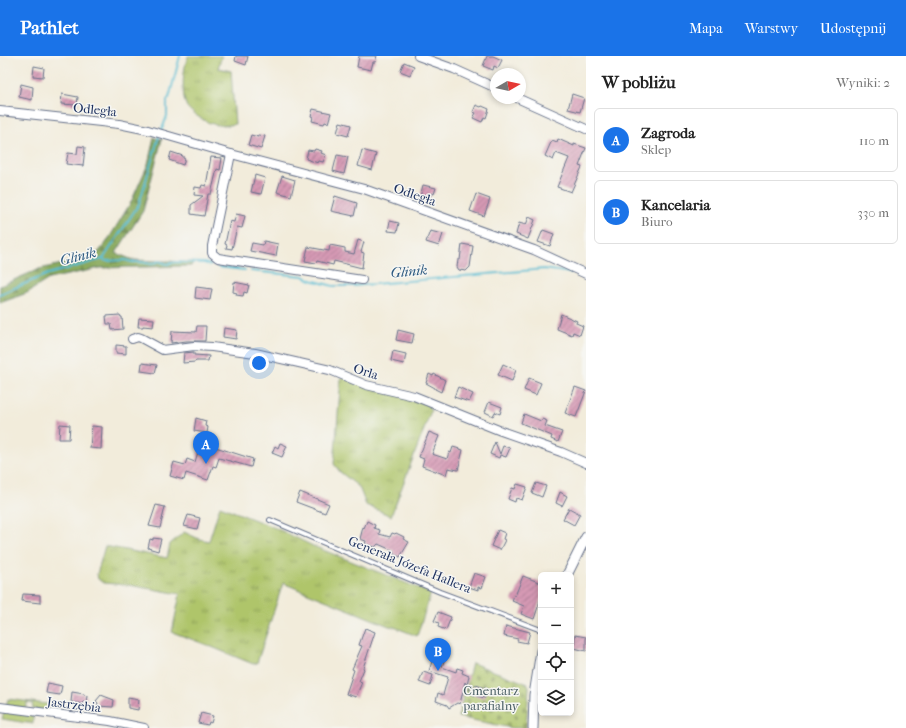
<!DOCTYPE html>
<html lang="pl">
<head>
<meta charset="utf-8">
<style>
  :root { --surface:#fff; --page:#f6f6f6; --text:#222; --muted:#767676; --line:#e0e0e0; --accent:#1a73e8 }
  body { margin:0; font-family:"IM FELL French Canon",serif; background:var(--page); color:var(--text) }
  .controls { position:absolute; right:12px; bottom:12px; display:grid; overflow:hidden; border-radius:6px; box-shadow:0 2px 6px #0003 }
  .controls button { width:36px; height:36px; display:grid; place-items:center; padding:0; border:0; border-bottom:1px solid var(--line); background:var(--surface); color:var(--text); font:20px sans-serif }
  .compass { position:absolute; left:490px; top:12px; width:36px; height:36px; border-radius:50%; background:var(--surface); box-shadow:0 2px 6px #0003; rotate:81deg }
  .you { position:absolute; left:259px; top:307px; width:14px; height:14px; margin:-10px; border:3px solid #fff; border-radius:50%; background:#1a73e8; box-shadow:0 0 0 6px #1a73e833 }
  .badge { display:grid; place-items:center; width:26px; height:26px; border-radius:50%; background:var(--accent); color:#fff; font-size:13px; font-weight:700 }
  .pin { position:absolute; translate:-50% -33px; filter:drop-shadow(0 1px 2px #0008) }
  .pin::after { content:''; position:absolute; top:21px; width:14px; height:12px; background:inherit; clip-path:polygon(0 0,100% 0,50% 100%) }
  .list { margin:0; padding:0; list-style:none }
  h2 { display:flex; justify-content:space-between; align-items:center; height:52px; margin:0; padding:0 16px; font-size:17px }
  h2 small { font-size:13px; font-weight:400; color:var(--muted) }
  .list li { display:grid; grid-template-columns:26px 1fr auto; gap:12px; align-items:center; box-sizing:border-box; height:64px; margin:0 8px 8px; padding:0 8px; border:1px solid var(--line); border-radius:6px }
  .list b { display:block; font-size:15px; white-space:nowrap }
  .list p { margin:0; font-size:13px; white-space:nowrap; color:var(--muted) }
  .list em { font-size:13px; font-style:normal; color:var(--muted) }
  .icon { flex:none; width:22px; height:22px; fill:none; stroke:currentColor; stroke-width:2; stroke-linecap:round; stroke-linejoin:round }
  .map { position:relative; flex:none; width:586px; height:672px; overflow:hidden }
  header { display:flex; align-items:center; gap:24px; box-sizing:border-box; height:56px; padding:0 20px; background:var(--accent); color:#fff }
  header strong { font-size:19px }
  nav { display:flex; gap:22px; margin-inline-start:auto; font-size:14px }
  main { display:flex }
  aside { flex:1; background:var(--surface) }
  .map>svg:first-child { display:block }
  .grass { fill:url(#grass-tufts); stroke:#657a64 }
  .forest { fill:url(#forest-firs); stroke:#536c5e }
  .cemetery { fill:url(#cemetery-stones); stroke:#657a64 }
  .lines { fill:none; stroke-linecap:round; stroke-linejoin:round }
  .stream { stroke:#55bcd2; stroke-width:2 }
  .building { fill:url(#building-hatch) }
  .service-casing { stroke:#66718a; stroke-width:6 }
  .minor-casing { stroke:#66718a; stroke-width:10 }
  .tertiary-casing { stroke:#66718a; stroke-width:11 }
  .service { stroke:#fff; stroke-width:4 }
  .minor { stroke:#fff; stroke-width:8 }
  .tertiary { stroke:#fff; stroke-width:9 }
  .labels { text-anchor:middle; stroke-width:3; stroke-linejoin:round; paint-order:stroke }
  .street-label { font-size:13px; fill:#1b2f5e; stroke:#f6f6f2 }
  .park-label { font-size:13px; fill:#475c62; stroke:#f6f6f2 }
  .water-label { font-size:14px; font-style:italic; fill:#2c5981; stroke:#f6f6f2 }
</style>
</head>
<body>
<header>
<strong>Pathlet</strong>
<nav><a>Mapa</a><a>Warstwy</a><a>Udostępnij</a></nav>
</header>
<main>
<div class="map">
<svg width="586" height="672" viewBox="0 0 586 672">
  <defs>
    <pattern id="grass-tufts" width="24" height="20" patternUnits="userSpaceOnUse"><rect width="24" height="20" fill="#afc56a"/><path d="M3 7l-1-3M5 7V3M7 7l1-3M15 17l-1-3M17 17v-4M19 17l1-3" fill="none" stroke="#8ea05a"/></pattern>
    <pattern id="forest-firs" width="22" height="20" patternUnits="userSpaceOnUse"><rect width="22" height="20" fill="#8baa5e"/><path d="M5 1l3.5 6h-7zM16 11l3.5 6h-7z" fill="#718b51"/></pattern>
    <pattern id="cemetery-stones" width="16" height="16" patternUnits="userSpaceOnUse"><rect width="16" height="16" fill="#afc56a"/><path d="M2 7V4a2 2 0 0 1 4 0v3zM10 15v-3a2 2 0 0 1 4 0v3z" fill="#8ea05a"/></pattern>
    <pattern id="building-hatch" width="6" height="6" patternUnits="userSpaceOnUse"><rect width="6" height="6" fill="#d599b4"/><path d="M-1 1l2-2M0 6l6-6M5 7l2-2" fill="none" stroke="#ac7d96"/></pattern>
  </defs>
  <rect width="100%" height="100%" fill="#f6f6f2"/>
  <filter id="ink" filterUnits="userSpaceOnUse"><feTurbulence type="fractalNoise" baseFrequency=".025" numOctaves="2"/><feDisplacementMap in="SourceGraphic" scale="8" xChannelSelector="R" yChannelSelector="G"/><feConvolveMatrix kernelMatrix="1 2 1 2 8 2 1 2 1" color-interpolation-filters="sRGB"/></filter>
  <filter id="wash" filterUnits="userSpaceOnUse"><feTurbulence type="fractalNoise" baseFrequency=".012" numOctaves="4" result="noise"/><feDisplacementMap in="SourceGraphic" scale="16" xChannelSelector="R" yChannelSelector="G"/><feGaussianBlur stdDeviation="0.9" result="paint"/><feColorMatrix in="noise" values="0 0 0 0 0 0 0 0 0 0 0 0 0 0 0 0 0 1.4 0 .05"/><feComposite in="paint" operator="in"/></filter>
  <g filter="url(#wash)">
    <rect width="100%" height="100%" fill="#f2ecdb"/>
    <g class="grass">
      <path d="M 188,0 L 222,0 L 218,12 L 231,15 L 235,68 C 227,70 218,70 210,67 C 204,65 188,55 186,49 C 181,37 183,12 188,0 Z"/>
      <path d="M 341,321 L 427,347 L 431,355 L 391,460 L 366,449 L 359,431 L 340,416 L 334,408 Z"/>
      <path d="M 220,450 L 278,473 L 313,490 L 431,537 L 417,580 L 394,571 L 389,570 L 283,527 L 257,607 L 253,608 L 207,589 L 172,576 L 180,538 L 129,529 L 103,527 L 98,523 L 97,518 L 105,490 L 167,502 L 170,488 L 184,476 L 199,483 L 209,485 Z"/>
      <path d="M 8,643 L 47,648 L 49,653 L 52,654 L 33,653 L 32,647 L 27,647 L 26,652 L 6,650 Z"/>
      <path d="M 5,654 L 33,658 L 33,668 L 2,663 Z"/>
    </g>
    <path class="forest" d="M 154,82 L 162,83 L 143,155 L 116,197 L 133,204 L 193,206 L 191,210 L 100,212 L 49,223 L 27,237 L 0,247 L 0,230 L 39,213 L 94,201 L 106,187 L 131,146 L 148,108 Z"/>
    <path class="cemetery" d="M 472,607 L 528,628 L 529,631 L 526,672 L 512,672 L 458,661 Z"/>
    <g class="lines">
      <g class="stream">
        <path d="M 161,76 L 167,60 L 167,44 L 169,42 L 180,0"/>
        <path d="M 103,203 L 139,148 L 159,80"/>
        <path d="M 218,211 L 245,214"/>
        <path d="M 251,215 L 303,220 L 311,224 L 333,230 L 352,230 L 533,214 L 544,213 L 571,217"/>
        <path d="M 0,238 L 48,218 L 103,203 L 106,205 L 125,204 L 132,206 L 141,206 L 152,208 L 159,205 L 167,208 L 176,206 L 204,207 L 211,209"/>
      </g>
    </g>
    <g id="blocks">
      <g class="building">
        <path d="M 236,0 L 248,0 L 246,9 L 235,5 Z"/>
        <path d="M 359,0 L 377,0 L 375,6 L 373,6 L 371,14 L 357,11 Z"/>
        <path d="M 487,0 L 493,0 L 502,4 L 498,12 L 494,10 L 493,14 L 483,10 Z"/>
        <path d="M 404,6 L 414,10 L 410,19 L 400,15 Z"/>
        <path d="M 34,10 L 44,12 L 43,21 L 33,20 Z"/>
        <path d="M 21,28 L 33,31 L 32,44 L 19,41 Z"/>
        <path d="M 62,38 L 78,41 L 77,49 L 61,48 Z"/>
        <path d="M 572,38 L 584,42 L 580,56 L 568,53 Z"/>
        <path d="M 476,49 L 481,51 L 482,50 L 489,53 L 486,62 L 484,61 L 482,66 L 473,62 L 476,57 L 473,56 Z"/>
        <path d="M 313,53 L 331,57 L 328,67 L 325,66 L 324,68 L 312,65 L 313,61 L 311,60 Z"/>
        <path d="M 340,66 L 351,69 L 348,80 L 337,77 Z"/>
        <path d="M 251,79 L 258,81 L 258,79 L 265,80 L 261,93 L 248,89 Z"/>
        <path d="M 558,83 L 574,90 L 574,88 L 586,92 L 579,110 L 582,111 L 571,136 L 557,131 L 569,102 L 556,97 L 553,104 L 545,100 L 552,84 L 557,86 Z"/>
        <path d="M 78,90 L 85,91 L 83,110 L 66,108 L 68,97 L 77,98 Z"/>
        <path d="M 315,93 L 322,95 L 321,97 L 326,99 L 323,106 L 319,105 L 318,107 L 306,103 L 308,94 L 314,95 Z"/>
        <path d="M 362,94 L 376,98 L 372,114 L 358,110 Z"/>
        <path d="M 171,96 L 183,100 L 183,102 L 185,103 L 183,109 L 169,104 Z"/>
        <path d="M 337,99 L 348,101 L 344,118 L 333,115 Z"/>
        <path d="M 211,101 L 222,102 L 220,114 L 217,113 L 211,138 L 208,138 L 204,160 L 191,158 L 191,149 L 203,140 L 194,139 L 195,131 L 201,132 L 202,129 L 206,130 Z"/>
        <path d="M 255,119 L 265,122 L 261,138 L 251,136 Z"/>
        <path d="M 282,120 L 295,124 L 291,140 L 277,136 Z"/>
        <path d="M 423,129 L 436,132 L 434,138 L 431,137 L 429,144 L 420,141 Z"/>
        <path d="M 476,138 L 490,143 L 484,160 L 470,155 Z"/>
        <path d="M 335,140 L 357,147 L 354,160 L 331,155 Z"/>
        <path d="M 236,158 L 245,160 L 242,172 L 237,171 L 232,193 L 226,192 L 227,189 L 225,188 L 230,165 L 234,166 Z"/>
        <path d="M 529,161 L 535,164 L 528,183 L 516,178 L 519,167 L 526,169 Z"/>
        <path d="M 390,165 L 399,167 L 397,176 L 388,175 Z"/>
        <path d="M 543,174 L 554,178 L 550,190 L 538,186 Z"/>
        <path d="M 430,175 L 443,178 L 439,190 L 426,186 Z"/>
        <path d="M 358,184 L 364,186 L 361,196 L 364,197 L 362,212 L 334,205 L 333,209 L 317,205 L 316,207 L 305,205 L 308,191 L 329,195 L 330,189 L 345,192 L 345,196 L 354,198 Z"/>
        <path d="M 264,185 L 278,188 L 276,200 L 250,195 L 252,187 L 263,189 Z"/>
        <path d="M 462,188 L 473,190 L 470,211 L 466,215 L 459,214 L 457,211 L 458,204 L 460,204 Z"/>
        <path d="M 234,226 L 249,229 L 247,237 L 244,236 L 243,240 L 236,239 L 237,237 L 233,236 Z"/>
        <path d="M 196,231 L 212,233 L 210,244 L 195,242 Z"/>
        <path d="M 561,258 L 577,265 L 576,267 L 583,270 L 580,279 L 573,276 L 572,279 L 557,273 Z"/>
        <path d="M 120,259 L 121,261 L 122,261 L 123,273 L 112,274 L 111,268 L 107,268 L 106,260 Z"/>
        <path d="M 139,262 L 154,263 L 153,271 L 143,270 L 143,271 L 138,271 Z"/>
        <path d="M 197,270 L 206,270 L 205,285 L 186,285 L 171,287 L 172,275 L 196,276 Z"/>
        <path d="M 224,272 L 237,274 L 236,283 L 223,281 Z"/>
        <path d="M 398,274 L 414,278 L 412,287 L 396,284 Z"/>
        <path d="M 116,289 L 126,290 L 126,298 L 116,297 Z"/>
        <path d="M 393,295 L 406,298 L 404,308 L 391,305 Z"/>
        <path d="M 194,296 L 194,299 L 209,300 L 208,305 L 196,305 L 195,306 L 183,307 L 184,297 Z"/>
        <path d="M 142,307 L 157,309 L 155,317 L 141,315 Z"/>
        <path d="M 503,308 L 516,314 L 512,325 L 498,319 Z"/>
        <path d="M 429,318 L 433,320 L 434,318 L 445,324 L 441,336 L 435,333 L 435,332 L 426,327 Z"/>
        <path d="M 529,322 L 541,327 L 536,339 L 524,334 Z"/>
        <path d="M 458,331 L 473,338 L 469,346 L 454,341 Z"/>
        <path d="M 575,331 L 586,335 L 576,361 L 565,357 Z"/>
        <path d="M 489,346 L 502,351 L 500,358 L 495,356 L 493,360 L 485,356 Z"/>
        <path d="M 524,358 L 541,365 L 542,363 L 547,365 L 545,370 L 562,376 L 558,386 L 551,383 L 552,380 L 521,367 Z"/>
        <path d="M 196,362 L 206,365 L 205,370 L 208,371 L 207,377 L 194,375 Z"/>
        <path d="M 60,368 L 70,369 L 69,383 L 59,383 Z"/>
        <path d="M 92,370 L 102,371 L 101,393 L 90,392 Z"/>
        <path d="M 429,376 L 439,380 L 432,398 L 447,403 L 449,396 L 451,397 L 453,391 L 463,394 L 458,414 L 448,412 L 446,419 L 422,410 L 424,403 L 419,401 Z"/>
        <path d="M 495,386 L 500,398 L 503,390 L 510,392 L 506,401 L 500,399 L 499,402 L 490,398 Z"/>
        <path d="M 280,387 L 287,390 L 282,401 L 272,397 L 275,390 L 278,392 Z"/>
        <path d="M 206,388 L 253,403 L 251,411 L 219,402 L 216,411 L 213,410 L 208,424 L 186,417 L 184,424 L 170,420 L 174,406 L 185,409 L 187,403 L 195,406 L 198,396 Z"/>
        <path d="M 536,427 L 546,430 L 542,441 L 532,437 Z"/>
        <path d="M 517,428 L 527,431 L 522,444 L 516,442 L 515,446 L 508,443 L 512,432 L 515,433 Z"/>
        <path d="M 300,436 L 329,448 L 325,457 L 296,446 Z"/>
        <path d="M 560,436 L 567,440 L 562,450 L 556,447 Z"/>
        <path d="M 156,449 L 165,451 L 160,472 L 149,470 Z"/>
        <path d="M 569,452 L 580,458 L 574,469 L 563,463 Z"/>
        <path d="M 188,459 L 200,462 L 197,473 L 184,470 Z"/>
        <path d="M 367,465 L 375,469 L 374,472 L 380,474 L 379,478 L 390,481 L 392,477 L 395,478 L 396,477 L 404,481 L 403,483 L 409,486 L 400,501 L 393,498 L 394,495 L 378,488 L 375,491 L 365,488 L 366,485 L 360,483 L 363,471 L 364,472 Z"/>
        <path d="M 498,474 L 505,477 L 503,483 L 505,484 L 500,494 L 491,490 Z"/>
        <path d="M 153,482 L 161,483 L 158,495 L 148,492 L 150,483 L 153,484 Z"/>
        <path d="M 474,517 L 486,521 L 482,532 L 478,531 L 478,534 L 469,531 Z"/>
        <path d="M 523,520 L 541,527 L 541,542 L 534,563 L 521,558 L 524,550 L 512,545 L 514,539 L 515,540 Z"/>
        <path d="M 23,538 L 40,539 L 40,547 L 22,545 Z"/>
        <path d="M 438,556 L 451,561 L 446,574 L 438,571 L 439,567 L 434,565 Z"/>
        <path d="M 506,570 L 530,576 L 527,587 L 517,585 L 518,583 L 504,580 Z"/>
        <path d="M 365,572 L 375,576 L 363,612 L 364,613 L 359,625 L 362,626 L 356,641 L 346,638 L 354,614 L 352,613 L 362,590 L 359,589 Z"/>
        <path d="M 575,579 L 586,581 L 586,595 L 574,592 Z"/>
        <path d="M 433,602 L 444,605 L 442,611 L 456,616 L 457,612 L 463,614 L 462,617 L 469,620 L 467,629 L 465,626 L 460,648 L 457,647 L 449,652 L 447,649 L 436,645 L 438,637 L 443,639 L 448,621 L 429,615 Z"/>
        <path d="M 423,616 L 433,619 L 430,630 L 419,626 Z"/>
        <path d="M 48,627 L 62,630 L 60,639 L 46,637 Z"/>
        <path d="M 476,629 L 487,633 L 485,642 L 473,639 L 469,633 Z"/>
        <path d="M 72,636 L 84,638 L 84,639 L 87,640 L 86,647 L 83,646 L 82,648 L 71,646 Z"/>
        <path d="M 101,639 L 114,644 L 113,651 L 97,650 L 98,647 L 96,645 Z"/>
        <path d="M 128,642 L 139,644 L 138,654 L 128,652 Z"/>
        <path d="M 201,657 L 213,660 L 211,667 L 209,666 L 208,669 L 198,667 Z"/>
      </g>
    </g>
  </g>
  <g filter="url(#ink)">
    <use href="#blocks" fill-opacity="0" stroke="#66718a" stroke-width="1"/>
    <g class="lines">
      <defs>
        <path id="service" d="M 270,464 L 440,536 L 541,574"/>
        <g id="minor">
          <path d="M 418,0 L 454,13 L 496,32"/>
          <path d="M 517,42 L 586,73"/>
          <path d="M 0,55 L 119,68 L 148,74 L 231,98 L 364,133 L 534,194 L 586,218"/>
          <path d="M 231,98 L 212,190 L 212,197 L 218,202 L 362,224"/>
          <path d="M 132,283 L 138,281 L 141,282 L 163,294 L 194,290 L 212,291 L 255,297 L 330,314 L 366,329 L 414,340 L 501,375 L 561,396 L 586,407"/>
          <path d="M 0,651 L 110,665 L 144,672"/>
        </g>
        <g id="tertiary">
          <path d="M 567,519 L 586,481"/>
          <path d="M 533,672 L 534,639 L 541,595"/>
        </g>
      </defs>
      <use href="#service" class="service-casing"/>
      <use href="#minor" class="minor-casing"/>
      <use href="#tertiary" class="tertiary-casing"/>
      <use href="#service" class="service"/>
      <use href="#minor" class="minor"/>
      <use href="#tertiary" class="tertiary"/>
    </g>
  </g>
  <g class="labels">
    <g class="street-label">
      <text transform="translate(95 53) rotate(6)" y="5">Odległa</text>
      <text transform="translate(415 138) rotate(19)" y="5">Odległa</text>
      <text transform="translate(366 315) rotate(18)" y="5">Orla</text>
      <text transform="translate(410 508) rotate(22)" y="5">Generała Józefa Hallera</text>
      <text transform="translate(74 648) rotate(7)" y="5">Jastrzębia</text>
    </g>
    <g class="park-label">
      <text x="491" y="639">Cmentarz<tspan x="491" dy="15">parafialny</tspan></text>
    </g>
    <g class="water-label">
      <text transform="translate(78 200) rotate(-14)" y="5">Glinik</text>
      <text transform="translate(409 215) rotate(-5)" y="5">Glinik</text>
    </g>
  </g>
</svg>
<div class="controls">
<button>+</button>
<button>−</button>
<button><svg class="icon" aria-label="locate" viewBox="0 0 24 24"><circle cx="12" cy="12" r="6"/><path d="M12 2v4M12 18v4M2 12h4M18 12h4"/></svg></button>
<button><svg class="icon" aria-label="layers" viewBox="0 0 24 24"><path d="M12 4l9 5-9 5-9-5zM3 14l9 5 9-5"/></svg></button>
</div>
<svg class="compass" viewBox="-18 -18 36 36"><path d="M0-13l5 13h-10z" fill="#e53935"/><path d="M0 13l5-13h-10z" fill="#767676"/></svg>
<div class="you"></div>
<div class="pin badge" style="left:206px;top:408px">A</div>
<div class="pin badge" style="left:438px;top:615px">B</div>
</div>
<aside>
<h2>W pobliżu<small>Wyniki: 2</small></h2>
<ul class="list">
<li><span class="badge">A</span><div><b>Zagroda</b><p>Sklep</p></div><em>110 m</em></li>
<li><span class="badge">B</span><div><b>Kancelaria</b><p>Biuro</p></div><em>330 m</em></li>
</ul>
</aside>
</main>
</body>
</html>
